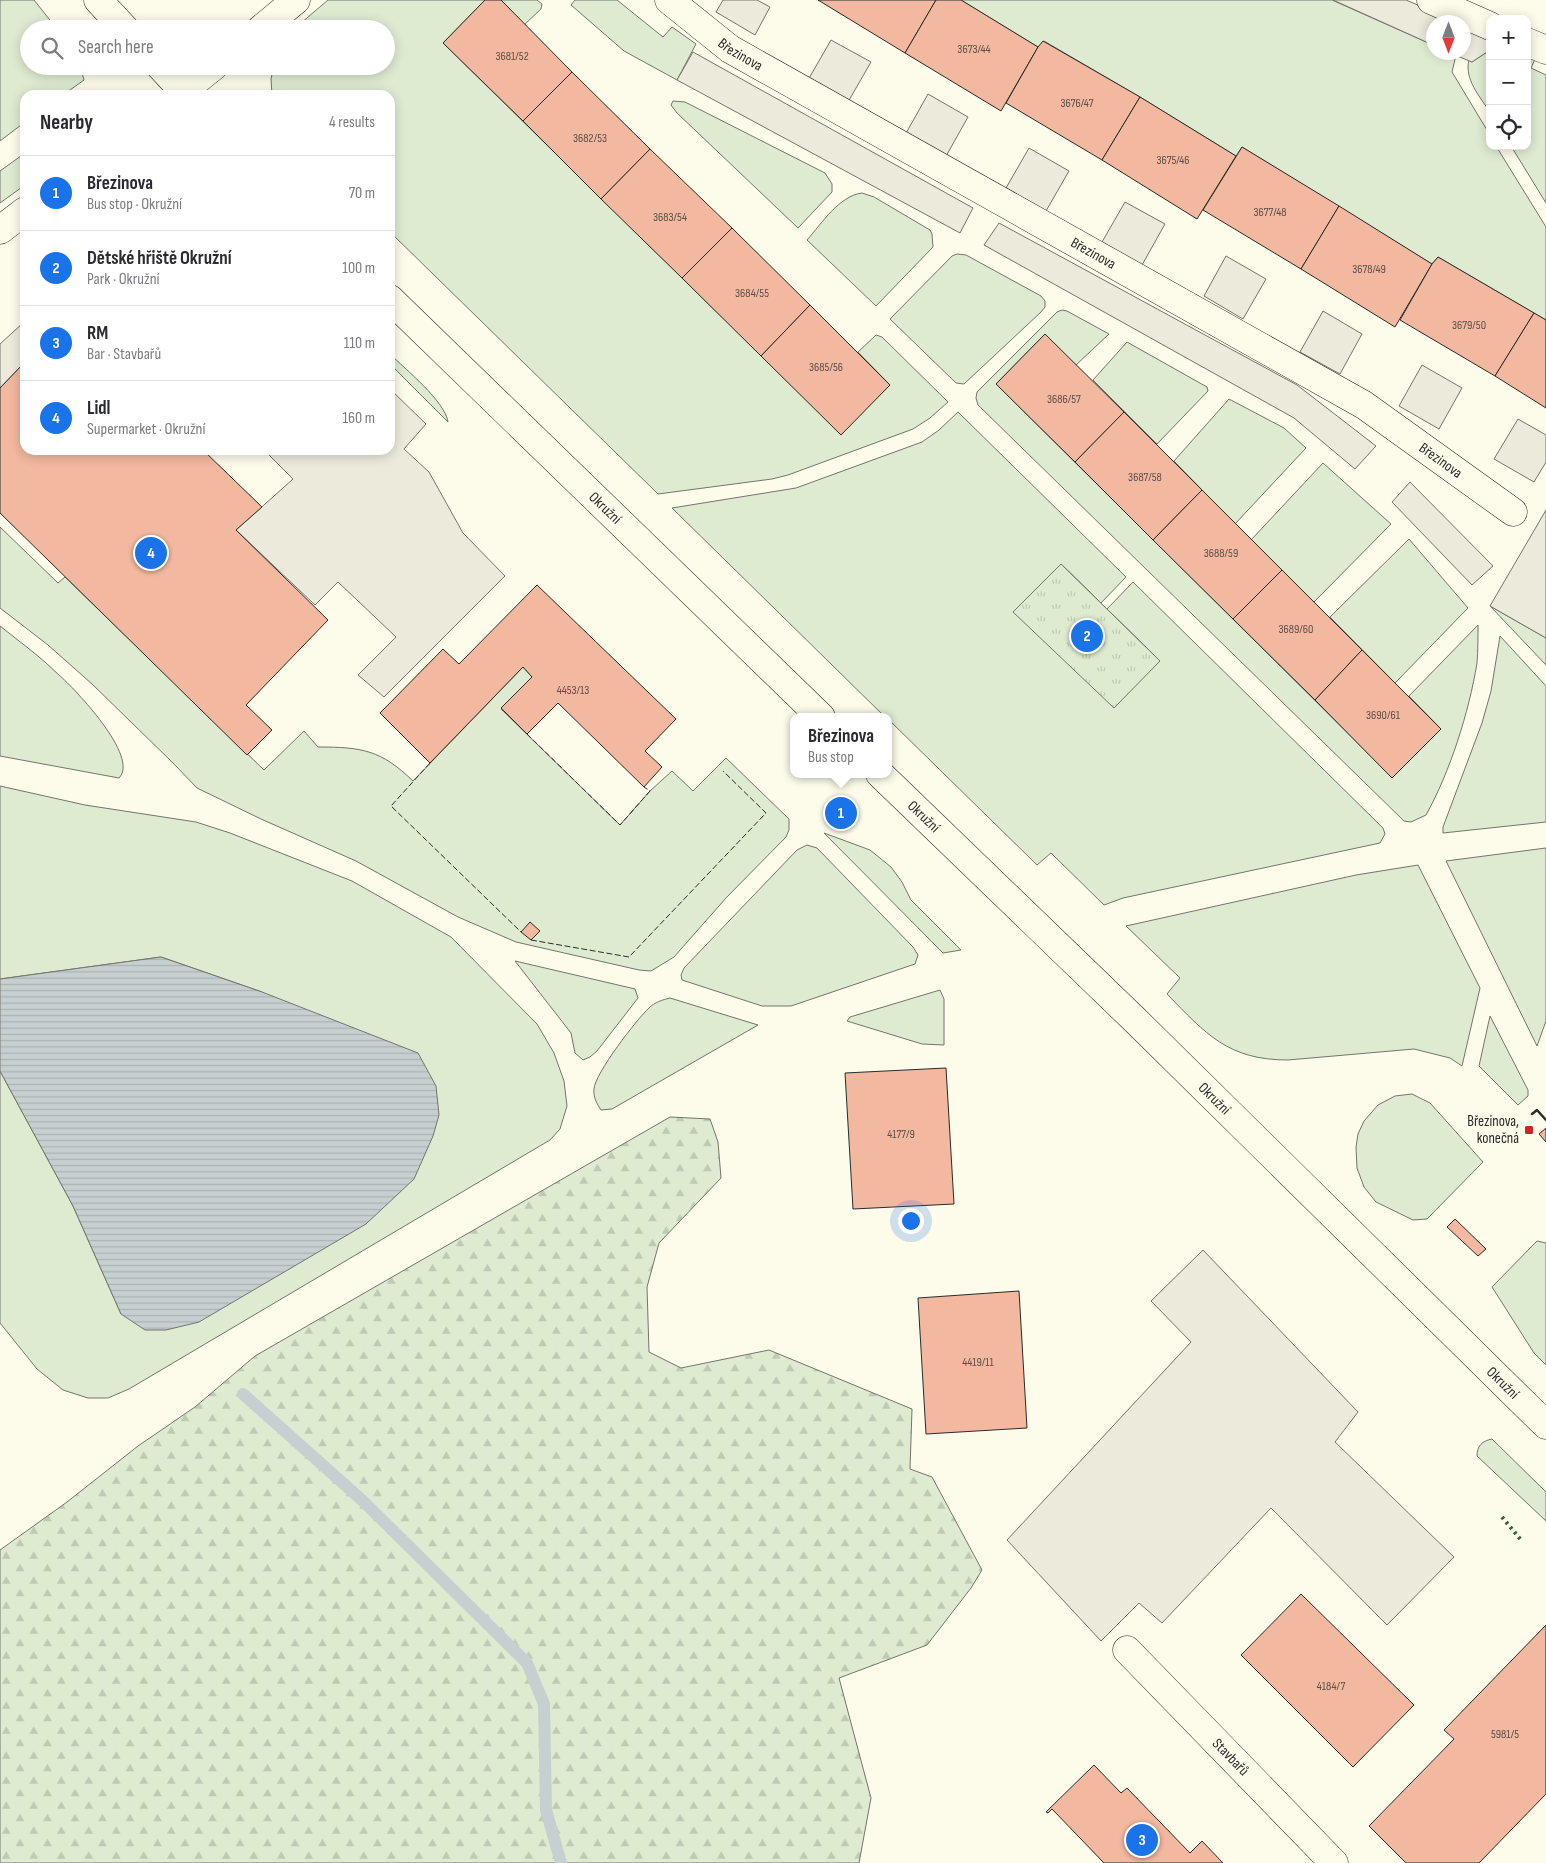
<!DOCTYPE html>
<html lang="en">
<head>
<meta charset="utf-8">
<style>
  :root { --surface:#fff; --page:#f2f2f3; --text:#2b2b33; --muted:#7c7c81; --line:#e1e1e2; --accent:#1a73e8 }
  body { margin:0; font-family:"Sofia Sans Condensed",sans-serif; background:var(--page); color:var(--text) }
  .controls { position:absolute; right:15px; top:15px; display:grid; overflow:hidden; border-radius:10px; box-shadow:0 2px 12px #0003 }
  .controls button { width:45px; height:45px; display:grid; place-items:center; padding:0; border:0; border-bottom:1px solid var(--line); background:var(--surface); color:var(--text); font:25px sans-serif }
  .compass { position:absolute; left:1426px; top:15px; width:45px; height:45px; border-radius:50%; background:var(--surface); box-shadow:0 2px 12px #0003; rotate:180deg }
  .you { position:absolute; left:910px; top:1220px; width:18px; height:18px; margin:-12px; border:4px solid #fff; border-radius:50%; background:#1a73e8; box-shadow:0 0 0 8px #1a73e833 }
  .badge { display:grid; place-items:center; width:32px; height:32px; border-radius:50%; background:var(--accent); color:#fff; font-size:16px; font-weight:700 }
  .pin { position:absolute; translate:-50% -50%; border:2px solid #fff; box-shadow:0 1px 5px #0006 }
  .popup { position:absolute; left:790px; top:713px; width:102px; height:65px; box-sizing:border-box; display:grid; place-content:center; border-radius:10px; background:var(--surface); filter:drop-shadow(0 1px 4px #0005); font-size:16px; white-space:nowrap; color:var(--muted) }
  .popup b { font-size:19px; color:var(--text) }
  .popup::after { content:''; position:absolute; left:50%; top:100%; margin-left:-10px; border:10px solid transparent; border-top-color:var(--surface) }
  .list { margin:0; padding:0; list-style:none }
  h2 { display:flex; justify-content:space-between; align-items:center; height:65px; margin:0; padding:0 20px; font-size:21px }
  h2 small { font-size:16px; font-weight:400; color:var(--muted) }
  .list li { display:grid; grid-template-columns:32px 1fr auto; gap:15px; align-items:center; box-sizing:border-box; height:75px; padding:0 20px; border-top:1px solid var(--line) }
  .list b { display:block; font-size:19px; white-space:nowrap }
  .list p { margin:0; font-size:16px; white-space:nowrap; color:var(--muted) }
  .list em { font-size:16px; font-style:normal; color:var(--muted) }
  .icon { flex:none; width:28px; height:28px; fill:none; stroke:currentColor; stroke-width:2; stroke-linecap:round; stroke-linejoin:round }
  .map { position:relative; flex:none; width:1546px; height:1863px; overflow:hidden }
  .search { position:absolute; background:var(--surface); box-shadow:0 2px 12px #0003; left:20px; top:20px; width:375px; height:55px; display:flex; align-items:center; gap:12px; box-sizing:border-box; padding:0 18px; border-radius:28px; color:var(--muted); font-size:19px }
  .panel { position:absolute; background:var(--surface); box-shadow:0 2px 12px #0003; left:20px; top:90px; width:375px; height:365px; border-radius:15px }
  .map>svg:first-child { display:block }
  .green { fill:#deebd1; stroke:#74746e }
  .forest { fill:url(#forest-firs); stroke:#74746e }
  .park { fill:url(#park-tufts); stroke:#74746e }
  .parking { fill:#eceadb; stroke:#74746e }
  .water { fill:url(#water-rules); stroke:#74746e }
  .lines { fill:none; stroke-linecap:round; stroke-linejoin:round }
  .stream { stroke:#c7d0d0; stroke-width:12 }
  .building { fill:#f2b8a0; stroke:#2b2b2b }
  .minor-casing { stroke:#2b2b2b; stroke-width:29 }
  .tertiary-casing { stroke:#2b2b2b; stroke-width:29 }
  .minor { stroke:#fdfbea; stroke-width:28 }
  .tertiary { stroke:#fdfbea; stroke-width:28 }
  .hedge { stroke:#34623c; stroke-width:4; stroke-dasharray:2.5 4; stroke-linecap:butt }
  .fence { stroke:#2b2b2b; stroke-width:1; stroke-dasharray:6 2.5; stroke-linecap:butt }
  .wall { stroke:#2b2b2b; stroke-width:2.5 }
  .poi-dot { fill:#c62828; stroke:#fdfbea; stroke-width:2 }
  .labels { text-anchor:middle; stroke-width:4; stroke-linejoin:round; paint-order:stroke }
  .number-label { font-size:12px; fill:#5d4e48 }
  .street-label { font-size:15px; fill:#2b2b2b; stroke:#fdfbea }
  .poi-label { font-size:15px; fill:#2b2b2b; stroke:#fdfbea; text-anchor:end }
</style>
</head>
<body>
<div class="map">
<svg width="1546" height="1863" viewBox="0 0 1546 1863">
  <defs>
    <pattern id="forest-firs" width="22" height="20" patternUnits="userSpaceOnUse" patternTransform="scale(1.25)"><rect width="22" height="20" fill="#deebd1"/><path d="M5 1l3.5 6h-7zM16 11l3.5 6h-7z" fill="#bfcab4"/></pattern>
    <pattern id="park-tufts" width="24" height="20" patternUnits="userSpaceOnUse" patternTransform="scale(1.25)"><rect width="24" height="20" fill="#deebd1"/><path d="M3 7l-1-3M5 7V3M7 7l1-3M15 17l-1-3M17 17v-4M19 17l1-3" fill="none" stroke="#bfcab4"/></pattern>
    <pattern id="water-rules" width="6" height="5" patternUnits="userSpaceOnUse" patternTransform="scale(1.25)"><rect width="6" height="5" fill="#c7d0d0"/><path d="M0 2.5h6" fill="none" stroke="#abb3b3"/></pattern>
  </defs>
  <rect width="100%" height="100%" fill="#fdfbea"/>
  <g class="green">
    <path d="M 0,0 L 34,0 L 57,29 L 29,29 L 29,66 L 80,66 L 84,80 L 63,95 L 25,95 L 25,122 L 0,141 Z"/>
    <path d="M 328,0 L 485,0 L 443,43 L 841,434 L 890,385 L 858,352 L 876,335 L 882,337 L 948,402 L 930,418 L 913,429 L 788,475 L 772,479 L 658,494 L 390,232 L 390,95 L 272,95 L 271,79 L 274,66 L 386,66 L 386,29 L 294,29 Z"/>
    <path d="M 501,0 L 537,0 L 542,4 L 541,9 L 524,25 Z"/>
    <path d="M 575,0 L 617,0 L 663,37 L 672,27 L 696,44 L 677,80 L 624,51 L 571,5 Z"/>
    <path d="M 961,0 L 1332,0 L 1433,45 L 1434,52 L 1450,53 L 1456,55 L 1452,72 L 1490,135 L 1490,146 L 1496,146 L 1546,227 L 1546,320 L 1438,257 L 1432,264 L 1242,147 L 1236,156 L 1140,97 L 1044,41 L 1038,47 Z"/>
    <path d="M 1490,50 L 1490,112 C 1480,97 1464,79 1469,60 L 1472,62 Z"/>
    <path d="M 1527,54 L 1536,57 L 1531,68 L 1546,75 L 1546,203 L 1511,146 L 1527,146 Z"/>
    <path d="M 673,101 L 685,102 L 825,173 L 832,184 L 832,192 L 798,228 L 677,113 L 671,105 Z"/>
    <path d="M 25,153 L 25,185 L 0,203 L 0,171 Z"/>
    <path d="M 862,193 L 874,197 L 930,230 L 932,234 L 933,247 L 876,306 L 807,240 C 822,223 839,196 862,193 Z"/>
    <path d="M 957,254 L 966,255 L 1041,296 L 1045,301 L 1045,307 L 1041,312 L 964,384 L 956,383 L 890,319 L 952,256 Z"/>
    <path d="M 1062,310 L 1067,311 L 1109,334 L 1076,365 L 1045,334 L 996,384 L 1392,777 L 1441,729 L 1409,696 L 1478,625 C 1478,637 1478,651 1477,663 C 1469,712 1450,772 1426,815 L 1411,822 L 1404,821 L 978,405 L 976,398 L 977,392 L 1057,312 Z"/>
    <path d="M 1127,342 L 1207,387 L 1208,391 L 1157,444 L 1093,380 Z"/>
    <path d="M 390,354 C 405,369 445,401 448,422 L 390,364 Z"/>
    <path d="M 1229,399 L 1284,428 L 1306,448 L 1235,524 L 1174,461 Z"/>
    <path d="M 958,412 L 1126,577 L 1101,603 L 1061,564 L 1160,661 L 1107,609 L 1133,582 L 1383,828 L 1385,834 L 1380,843 L 1123,898 L 1104,905 L 1051,853 L 1037,865 L 889,720 L 888,717 L 885,717 L 672,508 L 796,488 L 922,442 L 939,430 Z"/>
    <path d="M 1323,463 L 1391,524 L 1314,602 L 1251,540 Z"/>
    <path d="M 0,527 L 58,583 L 65,577 L 264,770 L 304,731 L 318,747 C 362,747 381,750 413,781 L 523,667 L 532,677 L 501,709 L 620,825 L 650,791 L 672,771 L 693,791 L 726,758 L 789,819 L 789,830 L 786,837 L 726,898 L 674,957 L 651,971 L 639,970 L 516,942 L 458,917 L 356,861 L 261,819 L 197,788 L 173,763 L 92,684 L 48,645 L 0,608 Z"/>
    <path d="M 1409,539 L 1468,608 L 1395,683 L 1330,617 Z"/>
    <path d="M 1490,606 L 1546,638 L 1546,665 Z"/>
    <path d="M 0,626 C 20,642 41,657 59,675 C 75,689 140,757 119,778 L 0,756 Z"/>
    <path d="M 1500,636 L 1546,686 L 1546,822 L 1443,833 L 1443,827 L 1482,723 L 1491,691 Z"/>
    <path d="M 0,786 L 85,805 L 196,822 L 230,833 L 352,881 L 451,937 L 537,1024 L 554,1053 L 564,1081 L 567,1106 L 560,1129 L 550,1140 L 129,1389 L 108,1398 L 88,1398 L 63,1390 L 37,1369 L 0,1323 L 0,1071 L 73,1206 L 121,1314 L 262,992 L 161,957 L 0,979 Z"/>
    <path d="M 824,833 L 870,850 L 891,867 L 902,882 L 911,900 L 961,950 L 943,953 Z"/>
    <path d="M 807,845 L 817,848 L 913,947 L 918,955 L 915,964 L 791,1006 L 762,1006 L 682,980 L 681,975 L 684,968 L 797,850 Z"/>
    <path d="M 1546,848 L 1546,1021 L 1537,1046 L 1446,861 Z"/>
    <path d="M 1418,865 L 1480,988 L 1462,1066 L 1450,1058 L 1414,1049 L 1288,1060 C 1228,1060 1206,1034 1167,994 L 1180,978 L 1126,926 L 1356,875 Z"/>
    <path d="M 515,961 L 631,988 L 635,989 L 638,998 L 597,1051 L 590,1057 L 583,1060 L 575,1053 L 571,1033 Z"/>
    <path d="M 940,990 L 944,999 L 944,1045 L 922,1044 L 847,1021 L 850,1017 Z"/>
    <path d="M 670,998 L 758,1025 L 612,1109 L 601,1110 C 597,1104 593,1097 594,1089 C 595,1073 637,1019 649,1008 C 655,1002 662,1000 670,998 Z"/>
    <path d="M 1490,1016 L 1528,1090 L 1528,1096 L 1518,1105 L 1479,1066 Z"/>
    <path d="M 1412,1094 L 1430,1103 L 1483,1162 L 1427,1219 L 1413,1220 L 1376,1202 L 1364,1187 L 1357,1168 L 1356,1147 L 1358,1134 L 1364,1121 L 1378,1105 L 1395,1096 Z"/>
    <path d="M 1537,1241 L 1546,1243 L 1546,1365 L 1534,1353 L 1492,1287 Z"/>
    <path d="M 1492,1439 L 1546,1492 L 1546,1521 L 1477,1456 C 1477,1446 1482,1441 1492,1439 Z"/>
  </g>
  <path class="forest" d="M 670,1117 L 710,1119 L 718,1142 L 721,1178 L 659,1243 L 647,1287 L 649,1352 L 681,1368 L 769,1350 L 912,1409 L 910,1469 L 932,1477 L 982,1570 L 971,1588 L 927,1645 L 839,1678 L 871,1798 L 859,1863 L 0,1863 L 0,1550 L 67,1502 L 138,1446 L 195,1407 L 255,1356 Z"/>
  <path class="park" d="M 1061,564 L 1160,661 L 1114,708 L 1013,612 Z"/>
  <g class="parking">
    <path d="M 723,0 L 757,0 L 770,7 L 755,35 L 716,12 Z"/>
    <path d="M 1333,0 L 1406,0 L 1458,22 L 1434,22 L 1433,45 Z"/>
    <path d="M 1464,25 L 1490,36 L 1490,50 L 1472,62 L 1450,53 L 1464,52 Z"/>
    <path d="M 831,40 L 871,62 L 848,102 L 808,80 Z"/>
    <path d="M 693,52 L 973,208 L 960,233 L 677,80 Z"/>
    <path d="M 928,94 L 968,117 L 945,158 L 905,135 Z"/>
    <path d="M 1029,148 L 1069,171 L 1046,211 L 1006,188 Z"/>
    <path d="M 1125,202 L 1165,224 L 1142,265 L 1102,242 Z"/>
    <path d="M 999,223 L 1297,385 L 1376,446 L 1355,469 L 1294,418 L 984,245 Z"/>
    <path d="M 1226,256 L 1266,279 L 1243,319 L 1204,296 Z"/>
    <path d="M 1323,311 L 1362,334 L 1340,374 L 1300,352 Z"/>
    <path d="M 24,322 L 25,323 L 25,362 L 0,388 L 0,344 Z"/>
    <path d="M 1422,365 L 1462,388 L 1439,429 L 1399,406 Z"/>
    <path d="M 390,389 L 426,424 L 404,449 L 429,472 L 463,533 L 505,576 L 384,697 L 358,675 L 396,637 L 338,582 L 315,605 L 236,530 L 293,479 L 264,450 L 390,450 Z"/>
    <path d="M 1518,419 L 1546,435 L 1546,462 L 1534,482 L 1494,459 Z"/>
    <path d="M 1410,482 L 1493,566 L 1472,585 L 1392,502 Z"/>
    <path d="M 1546,510 L 1546,638 L 1490,606 Z"/>
    <path d="M 1203,1250 L 1358,1412 L 1335,1442 L 1454,1557 L 1387,1625 L 1271,1508 L 1162,1623 L 1139,1603 L 1101,1641 L 1007,1540 L 1191,1342 L 1151,1301 Z"/>
  </g>
  <path class="water" d="M 161,957 L 262,992 L 418,1053 L 436,1086 L 439,1115 L 433,1136 L 414,1179 L 366,1224 L 199,1322 L 166,1330 L 145,1330 L 121,1314 L 73,1206 L 0,1071 L 0,979 Z"/>
  <g class="lines">
    <path class="stream" d="M 243,1394 L 363,1501 L 527,1663 L 544,1704 L 546,1810 L 561,1863"/>
  </g>
  <g class="building">
    <path d="M 485,0 L 501,0 L 572,72 L 523,121 L 443,43 Z"/>
    <path d="M 818,0 L 936,0 L 905,53 Z"/>
    <path d="M 936,0 L 961,0 L 1038,47 L 1001,111 L 905,53 Z"/>
    <path d="M 1043,41 L 1140,97 L 1102,160 L 1006,103 L 1038,47 Z"/>
    <path d="M 572,72 L 650,149 L 601,199 L 523,121 Z"/>
    <path d="M 1140,97 L 1236,156 L 1197,219 L 1102,160 Z"/>
    <path d="M 1242,147 L 1339,206 L 1301,269 L 1203,210 Z"/>
    <path d="M 650,149 L 732,228 L 682,278 L 601,199 Z"/>
    <path d="M 1339,206 L 1432,264 L 1395,327 L 1301,269 Z"/>
    <path d="M 732,228 L 810,305 L 761,356 L 682,278 Z"/>
    <path d="M 1438,257 L 1534,313 L 1495,376 L 1400,320 L 1432,264 Z"/>
    <path d="M 810,305 L 890,385 L 841,435 L 761,356 Z"/>
    <path d="M 1534,313 L 1546,320 L 1546,408 L 1495,376 Z"/>
    <path d="M 1045,334 L 1124,412 L 1075,462 L 996,384 Z"/>
    <path d="M 25,362 L 25,450 L 203,450 L 262,507 L 236,530 L 328,620 L 246,705 L 272,730 L 247,755 L 0,513 L 0,388 Z"/>
    <path d="M 1124,412 L 1202,490 L 1153,540 L 1075,462 Z"/>
    <path d="M 1202,490 L 1282,570 L 1233,619 L 1153,540 Z"/>
    <path d="M 1282,570 L 1362,650 L 1315,700 L 1233,619 Z"/>
    <path d="M 537,585 L 676,719 L 645,751 L 662,767 L 644,787 L 558,703 L 527,734 L 501,708 L 532,677 L 523,667 L 430,763 L 380,713 L 443,649 L 459,664 Z"/>
    <path d="M 1362,650 L 1441,729 L 1392,778 L 1315,700 Z"/>
    <path d="M 530,922 L 540,931 L 531,940 L 521,932 Z"/>
    <path d="M 946,1068 L 954,1204 L 853,1209 L 845,1073 Z"/>
    <path d="M 1546,1128 L 1546,1142 L 1539,1134 Z"/>
    <path d="M 1455,1219 L 1486,1249 L 1478,1256 L 1447,1227 Z"/>
    <path d="M 1019,1291 L 1027,1428 L 926,1434 L 918,1298 Z"/>
    <path d="M 1301,1594 L 1414,1705 L 1353,1767 L 1241,1655 Z"/>
    <path d="M 1546,1625 L 1546,1794 L 1479,1863 L 1406,1863 L 1369,1826 L 1454,1739 L 1444,1730 Z"/>
    <path d="M 1094,1765 L 1121,1793 L 1127,1788 L 1190,1853 L 1202,1841 L 1223,1863 L 1104,1863 L 1052,1809 L 1048,1813 L 1046,1812 Z"/>
  </g>
  <g class="lines">
    <defs>
      <g id="minor">
        <path id="s1" d="M 669,0 L 730,49 L 1364,405 L 1513,512"/>
        <path d="M 1431,0 L 1490,26"/>
        <path d="M 261,29 L 296,0"/>
        <path d="M 1527,42 L 1546,50"/>
        <path d="M 178,95 L 214,66"/>
        <path d="M 0,230 L 25,211"/>
        <path id="s2" d="M 1127,1650 L 1334,1863"/>
      </g>
      <g id="tertiary">
        <path d="M 98,0 L 125,29"/>
        <path d="M 160,66 L 187,95"/>
        <path id="s3" d="M 390,299 L 821,717"/>
        <path id="s4" d="M 880,774 L 1135,1020 L 1546,1425"/>
      </g>
    </defs>
    <use href="#minor" class="minor-casing"/>
    <use href="#tertiary" class="tertiary-casing"/>
    <use href="#minor" class="minor"/>
    <use href="#tertiary" class="tertiary"/>
    <path class="hedge" d="M 1502,1517 L 1521,1540"/>
    <g class="fence">
      <path d="M 527,734 L 620,825 L 650,791 L 644,787"/>
      <path d="M 430,763 L 391,806 L 521,932"/>
      <path d="M 531,940 L 629,957 L 766,813 L 723,771"/>
    </g>
    <path class="wall" d="M 1532,1114 L 1537,1110 L 1546,1120"/>
  </g>
  <rect class="poi-dot" x="1524" y="1125" width="10" height="10" rx="2.5"/>
  <g class="labels">
    <g class="number-label">
      <text x="974" y="53">3673/44</text>
      <text x="512" y="60">3681/52</text>
      <text x="1077" y="107">3676/47</text>
      <text x="590" y="142">3682/53</text>
      <text x="1173" y="164">3675/46</text>
      <text x="1270" y="216">3677/48</text>
      <text x="670" y="221">3683/54</text>
      <text x="1369" y="273">3678/49</text>
      <text x="752" y="297">3684/55</text>
      <text x="1469" y="329">3679/50</text>
      <text x="826" y="371">3685/56</text>
      <text x="1064" y="403">3686/57</text>
      <text x="1145" y="481">3687/58</text>
      <text x="1221" y="557">3688/59</text>
      <text x="1296" y="633">3689/60</text>
      <text x="573" y="694">4453/13</text>
      <text x="1383" y="719">3690/61</text>
      <text x="901" y="1138">4177/9</text>
      <text x="978" y="1366">4419/11</text>
      <text x="1331" y="1690">4184/7</text>
      <text x="1505" y="1738">5981/5</text>
    </g>
    <g class="street-label">
      <text dy="5" stroke="none"><textPath href="#s1" startOffset="90">Březinova</textPath></text>
      <text dy="5" stroke="none"><textPath href="#s1" startOffset="495">Březinova</textPath></text>
      <text dy="5" stroke="none"><textPath href="#s1" startOffset="900">Březinova</textPath></text>
      <text dy="5" stroke="none"><textPath href="#s3" startOffset="300">Okružní</textPath></text>
      <text dy="5" stroke="none"><textPath href="#s4" startOffset="61">Okružní</textPath></text>
      <text dy="5" stroke="none"><textPath href="#s4" startOffset="466">Okružní</textPath></text>
      <text dy="5" stroke="none"><textPath href="#s4" startOffset="871">Okružní</textPath></text>
      <text dy="5" stroke="none"><textPath href="#s2" startOffset="149">Stavbařů</textPath></text>
    </g>
    <g class="poi-label">
      <text x="1519" y="1126">Březinova,<tspan x="1519" dy="17">konečná</tspan></text>
    </g>
  </g>
</svg>
<div class="controls">
<button>+</button>
<button>−</button>
<button><svg class="icon" aria-label="locate" viewBox="0 0 24 24"><circle cx="12" cy="12" r="6"/><path d="M12 2v4M12 18v4M2 12h4M18 12h4"/></svg></button>
</div>
<svg class="compass" viewBox="-18 -18 36 36"><path d="M0-13l5 13h-10z" fill="#e53935"/><path d="M0 13l5-13h-10z" fill="#7c7c81"/></svg>
<div class="you"></div>
<div class="pin badge" style="left:841px;top:813px">1</div>
<div class="popup"><b>Březinova</b>Bus stop</div>
<div class="pin badge" style="left:1087px;top:636px">2</div>
<div class="pin badge" style="left:1142px;top:1840px">3</div>
<div class="pin badge" style="left:151px;top:553px">4</div>
<div class="search"><svg class="icon" aria-label="search" viewBox="0 0 24 24"><circle cx="10" cy="10" r="6"/><path d="M15 15l6 6"/></svg>Search here</div>
<section class="panel">
<h2>Nearby<small>4 results</small></h2>
<ul class="list">
<li><span class="badge">1</span><div><b>Březinova</b><p>Bus stop · Okružní</p></div><em>70 m</em></li>
<li><span class="badge">2</span><div><b>Dětské hřiště Okružní</b><p>Park · Okružní</p></div><em>100 m</em></li>
<li><span class="badge">3</span><div><b>RM</b><p>Bar · Stavbařů</p></div><em>110 m</em></li>
<li><span class="badge">4</span><div><b>Lidl</b><p>Supermarket · Okružní</p></div><em>160 m</em></li>
</ul>
</section>
</div>
</body>
</html>
